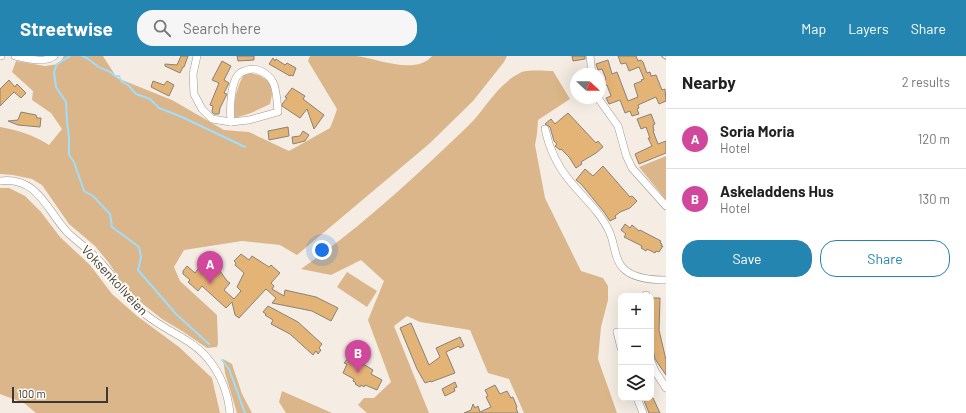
<!DOCTYPE html>
<html lang="en">
<head>
<meta charset="utf-8">
<style>
  :root { --surface:#fff; --page:#f6f6f6; --text:#222; --muted:#767676; --line:#e0e0e0; --accent:#2485b0 }
  body { margin:0; font-family:Barlow,sans-serif; background:var(--page); color:var(--text) }
  .controls { position:absolute; right:12px; bottom:12px; display:grid; overflow:hidden; border-radius:8px; box-shadow:0 4px 16px #0002 }
  .controls button { width:36px; height:36px; display:grid; place-items:center; padding:0; border:0; border-bottom:1px solid var(--line); background:var(--surface); color:var(--text); font:20px sans-serif }
  .compass { position:absolute; left:570px; top:12px; width:36px; height:36px; border-radius:50%; background:var(--surface); box-shadow:0 4px 16px #0002; rotate:112deg }
  .scale { position:absolute; left:12px; bottom:10px; width:96px; box-sizing:border-box; padding-left:4px; border:2px solid #3c3935; border-top:0; font-size:11px; line-height:14px; white-space:nowrap; color:#3c3935; -webkit-text-stroke:3px #fefbf7; paint-order:stroke }
  .you { position:absolute; left:322px; top:194px; width:14px; height:14px; margin:-10px; border:3px solid #fff; border-radius:50%; background:#1a73e8; box-shadow:0 0 0 6px #1a73e833 }
  .badge { display:grid; place-items:center; width:26px; height:26px; border-radius:50%; background:var(--accent); color:#fff; font-size:13px; font-weight:700 }
  .pin { position:absolute; translate:-50% -33px; filter:drop-shadow(0 1px 2px #0008) }
  .pin::after { content:''; position:absolute; top:21px; width:14px; height:12px; background:inherit; clip-path:polygon(0 0,100% 0,50% 100%) }
  .list { margin:0; padding:0; list-style:none }
  h2 { display:flex; justify-content:space-between; align-items:center; height:52px; margin:0; padding:0 16px; font-size:17px }
  h2 small { font-size:13px; font-weight:400; color:var(--muted) }
  .list li { display:grid; grid-template-columns:26px 1fr auto; gap:12px; align-items:center; box-sizing:border-box; height:60px; padding:0 16px; border-top:1px solid var(--line) }
  .list b { display:block; font-size:15px; white-space:nowrap }
  .list p { margin:0; font-size:13px; white-space:nowrap; color:var(--muted) }
  .list em { font-size:13px; font-style:normal; color:var(--muted) }
  .actions { display:flex; gap:8px; padding:12px 16px }
  .actions a { flex:1; padding:9px 0; border:1px solid var(--accent); border-radius:16px; text-align:center; font-size:14px; color:var(--accent) }
  .actions .main { background:var(--accent); color:#fff }
  .icon { flex:none; width:22px; height:22px; fill:none; stroke:currentColor; stroke-width:2; stroke-linecap:round; stroke-linejoin:round }
  .map { position:relative; flex:none; width:666px; height:357px; overflow:hidden }
  header { display:flex; align-items:center; gap:24px; box-sizing:border-box; height:56px; padding:0 20px; background:var(--accent); color:#fff }
  header strong { font-size:19px }
  nav { display:flex; gap:22px; margin-inline-start:auto; font-size:14px }
  .search { width:280px; height:36px; background:var(--page); display:flex; align-items:center; gap:10px; box-sizing:border-box; padding:0 14px; border-radius:16px; color:var(--muted); font-size:15px }
  main { display:flex }
  aside { flex:1; background:var(--surface) }
  .map>svg:first-child { display:block }
  .green { fill:#dab68a }
  .lines { fill:none; stroke-linecap:round; stroke-linejoin:round }
  .stream { stroke:#a0deff; stroke-width:2 }
  .building { fill:#e4b376; stroke:#898279 }
  .minor-casing { stroke:#9f978e; stroke-width:8 }
  .minor { stroke:#fff; stroke-width:7 }
  .rail-casing { stroke:#938e87; stroke-width:3.5 }
  .rail { stroke:#fefbf7; stroke-width:2; stroke-dasharray:6; stroke-linecap:butt }
  .labels { text-anchor:middle; stroke-width:4; stroke-linejoin:round; paint-order:stroke }
  .street-label { font-size:13px; fill:#3c3935; stroke:#fefbf7 }
</style>
</head>
<body>
<header>
<strong>Streetwise</strong>
<div class="search"><svg class="icon" aria-label="search" viewBox="0 0 24 24"><circle cx="10" cy="10" r="6"/><path d="M15 15l6 6"/></svg>Search here</div>
<nav><a>Map</a><a>Layers</a><a>Share</a></nav>
</header>
<main>
<div class="map">
<svg width="666" height="357" viewBox="0 0 666 357">
  <rect width="100%" height="100%" fill="#f5ede3"/>
  <g class="green">
    <path d="M 64,0 L 103,0 L 117,22 L 172,44 L 224,74 L 249,76 L 289,95 L 330,72 L 334,62 L 337,53 L 308,5 L 310,0 C 325,0 341,0 356,0 C 377,2 415,20 432,0 L 507,0 L 504,6 L 473,45 L 429,88 L 297,199 L 280,189 L 242,185 L 184,194 L 174,211 L 180,225 L 217,259 L 218,288 L 217,291 L 207,292 L 182,275 L 162,263 L 143,248 L 124,230 L 109,207 L 95,190 L 69,168 L 42,129 L 32,123 L 13,119 L 0,118 L 0,71 C 18,74 34,79 49,89 L 62,73 L 51,57 L 32,44 L 33,35 L 12,16 L 16,5 L 45,10 L 59,8 Z"/>
    <path d="M 553,15 L 570,43 L 538,64 L 537,78 L 535,89 L 545,142 L 581,215 L 603,222 L 608,230 L 608,244 L 601,271 L 598,303 L 617,357 L 524,357 L 509,323 L 488,317 L 470,274 L 420,266 L 407,260 L 394,270 L 429,357 L 367,357 L 358,349 L 364,342 L 374,342 L 391,326 L 368,264 L 384,225 L 361,204 L 331,219 L 301,213 C 361,171 415,121 467,71 C 485,54 497,28 520,17 C 526,13 545,15 553,15 Z"/>
    <path d="M 250,17 L 259,19 L 270,26 L 272,39 L 270,48 L 251,57 L 235,62 C 233,46 236,34 243,20 Z"/>
    <path d="M 666,100 L 666,144 L 639,111 Z"/>
    <path d="M 0,132 L 9,132 L 25,140 L 41,156 L 60,181 L 90,209 L 112,238 L 137,260 L 179,291 L 212,322 L 220,357 L 36,357 L 24,347 L 0,338 Z"/>
    <path d="M 347,216 L 377,235 L 367,251 L 337,231 Z"/>
    <path d="M 223,303 L 232,308 L 242,338 L 252,357 L 237,357 L 225,317 Z"/>
    <path d="M 282,335 L 332,357 L 286,357 L 279,346 Z"/>
  </g>
  <g class="lines">
    <g class="stream">
      <path d="M 70,0 L 57,8 L 54,16 L 56,31 L 66,46 L 67,66 L 69,82 L 69,99 L 74,106 L 84,135 L 93,140 L 110,158 L 112,171 L 139,191 L 141,201 L 138,214 L 176,258 L 209,288"/>
      <path d="M 82,0 C 89,2 93,7 99,11 C 104,14 111,15 115,20 L 119,20 L 121,25 L 129,30 L 136,38 L 150,43 L 159,52 L 182,61 L 245,91"/>
      <path d="M 222,304 L 229,313 L 245,357"/>
    </g>
  </g>
  <g class="building">
    <path d="M 181,0 L 188,0 L 184,11 L 183,11 L 180,17 L 165,10 L 165,8 L 177,9 Z"/>
    <path d="M 237,0 L 254,0 L 254,4 L 238,5 Z"/>
    <path d="M 572,0 L 585,0 L 585,3 L 573,5 Z"/>
    <path d="M 618,0 L 636,0 L 638,5 L 641,4 L 643,6 L 647,17 L 650,16 L 651,20 L 656,19 L 662,34 L 665,33 L 666,45 L 659,48 L 656,41 L 638,49 L 639,52 L 637,53 L 639,58 L 632,60 L 630,55 L 625,57 L 620,44 L 609,48 L 606,42 L 611,40 L 607,29 L 600,32 L 600,25 L 606,23 L 602,13 L 598,14 L 596,8 L 608,4 L 612,18 L 617,16 L 628,45 L 638,41 L 634,28 L 642,25 L 641,24 L 644,23 L 639,11 L 629,15 L 626,7 L 621,8 Z"/>
    <path d="M 273,2 L 275,5 L 276,3 L 285,9 L 287,7 L 296,12 L 293,20 L 291,19 L 290,20 L 269,8 Z"/>
    <path d="M 222,5 L 231,10 L 224,24 L 229,27 L 224,37 L 227,38 L 220,52 L 219,58 L 214,58 L 212,56 L 213,50 L 210,49 L 219,27 L 212,24 Z"/>
    <path d="M 9,24 L 15,31 L 17,28 L 26,37 L 21,42 L 14,36 L 0,50 L 0,33 Z"/>
    <path d="M 153,25 L 164,29 L 167,25 L 174,29 L 169,40 L 151,31 Z"/>
    <path d="M 292,32 L 305,40 L 303,43 L 324,59 L 314,73 L 307,53 L 300,62 L 282,50 L 282,48 L 287,42 L 285,41 Z"/>
    <path d="M 21,56 L 36,59 L 37,62 L 41,62 L 40,71 L 18,69 L 8,65 L 18,64 Z"/>
    <path d="M 568,57 L 596,87 L 598,85 L 603,91 L 596,97 L 581,106 L 582,108 L 576,112 L 569,101 L 561,93 L 560,94 L 555,90 L 557,88 L 554,85 L 550,71 L 545,68 L 551,63 L 555,68 Z"/>
    <path d="M 651,58 L 655,68 L 653,69 L 654,75 L 653,75 L 658,88 L 666,85 L 666,97 L 639,108 L 635,98 L 652,90 L 648,82 L 650,82 L 646,71 L 641,73 L 637,63 Z"/>
    <path d="M 288,71 L 289,80 L 269,84 L 268,75 Z"/>
    <path d="M 303,75 L 309,79 L 305,85 L 293,88 L 292,81 L 300,80 Z"/>
    <path d="M 603,110 L 630,141 L 632,140 L 637,145 L 630,152 L 620,156 L 615,160 L 616,162 L 610,165 L 604,156 L 581,128 L 576,124 L 585,113 L 593,120 Z"/>
    <path d="M 625,168 L 630,172 L 632,169 L 639,175 L 640,174 L 661,185 L 660,187 L 662,188 L 661,190 L 663,190 L 659,196 L 656,195 L 655,197 L 647,193 L 646,195 L 641,192 L 642,190 L 624,181 L 626,178 L 621,174 Z"/>
    <path d="M 210,196 L 222,207 L 218,212 L 227,225 L 230,227 L 224,234 L 234,243 L 241,235 L 237,231 L 244,217 L 235,209 L 236,207 L 234,205 L 241,198 L 249,204 L 252,200 L 269,211 L 271,209 L 280,217 L 271,227 L 274,230 L 272,233 L 284,240 L 285,234 L 316,241 L 338,252 L 331,265 L 312,255 L 272,247 L 276,242 L 266,233 L 239,262 L 235,259 L 232,246 L 226,252 L 202,230 L 198,235 L 188,226 L 190,224 L 183,218 L 183,215 L 187,210 L 195,217 Z"/>
    <path d="M 653,242 L 660,242 L 659,274 L 666,304 L 666,319 L 655,303 L 651,284 L 651,281 L 653,280 L 651,271 L 651,244 L 653,244 Z"/>
    <path d="M 268,250 L 298,266 L 322,288 L 319,292 L 321,294 L 318,298 L 316,295 L 313,299 L 290,278 L 271,268 L 273,264 L 265,259 L 266,258 L 263,256 Z"/>
    <path d="M 411,267 L 429,309 L 440,301 L 436,292 L 460,281 L 464,290 L 460,292 L 459,290 L 446,296 L 455,317 L 431,326 L 431,325 L 425,327 L 417,313 L 400,272 Z"/>
    <path d="M 350,300 L 373,314 L 371,318 L 382,324 L 377,334 L 365,329 L 364,331 L 361,329 L 360,331 L 355,328 L 356,327 L 353,325 L 354,323 L 343,317 L 347,308 L 344,307 Z"/>
    <path d="M 455,326 L 457,331 L 454,332 L 455,335 L 445,340 L 442,333 Z"/>
    <path d="M 495,329 L 500,338 L 507,335 L 511,342 L 513,341 L 517,351 L 516,352 L 518,357 L 464,357 L 471,354 L 473,348 L 475,352 L 478,350 L 480,356 L 491,351 L 486,341 L 488,340 L 485,334 Z"/>
    <path d="M 643,342 L 653,342 L 660,357 L 649,357 Z"/>
  </g>
  <g class="lines">
    <defs>
      <g id="minor">
        <path d="M 0,0 L 1,0"/>
        <path d="M 15,0 C 26,2 44,8 54,0"/>
        <path d="M 197,0 L 193,18 L 194,38 L 202,53 L 212,63 L 231,66"/>
        <path d="M 590,0 L 592,18"/>
        <path d="M 255,13 C 278,19 276,37 278,56 L 249,64 L 231,66 C 230,54 230,25 240,17 C 245,14 250,13 255,13 Z"/>
        <path d="M 598,42 L 618,70 L 626,99 L 632,112 L 666,150"/>
        <path d="M 545,73 C 549,91 558,111 570,125 C 583,141 601,157 609,175 C 615,187 614,203 623,212 C 633,223 653,224 666,224"/>
        <path d="M 0,125 C 38,120 47,155 68,177 C 79,187 92,196 102,208 C 117,225 128,243 145,258 C 165,275 193,283 209,304 C 221,319 228,338 230,357"/>
        <path d="M 646,240 L 646,239"/>
        <path d="M 617,276 L 621,292"/>
        <path d="M 651,305 L 655,315 L 666,332"/>
        <path d="M 637,342 L 643,357"/>
      </g>
    </defs>
    <use href="#minor" class="minor-casing"/>
    <use href="#minor" class="minor"/>
    <defs>
      <path id="rail" d="M 663,0 L 666,2"/>
    </defs>
    <use href="#rail" class="rail-casing"/>
    <use href="#rail" class="rail"/>
  </g>
  <g class="labels">
    <g class="street-label">
      <text transform="translate(115 224) rotate(47)" y="5">Voksenkollveien</text>
    </g>
  </g>
</svg>
<div class="controls">
<button>+</button>
<button>−</button>
<button><svg class="icon" aria-label="layers" viewBox="0 0 24 24"><path d="M12 4l9 5-9 5-9-5zM3 14l9 5 9-5"/></svg></button>
</div>
<svg class="compass" viewBox="-18 -18 36 36"><path d="M0-13l5 13h-10z" fill="#e53935"/><path d="M0 13l5-13h-10z" fill="#767676"/></svg>
<div class="scale">100 m</div>
<div class="you"></div>
<div class="pin badge" style="left:210px;top:228px;background:#d1479c">A</div>
<div class="pin badge" style="left:358px;top:317px;background:#d1479c">B</div>
</div>
<aside>
<h2>Nearby<small>2 results</small></h2>
<ul class="list">
<li><span class="badge" style="background:#d1479c">A</span><div><b>Soria Moria</b><p>Hotel</p></div><em>120 m</em></li>
<li><span class="badge" style="background:#d1479c">B</span><div><b>Askeladdens Hus</b><p>Hotel</p></div><em>130 m</em></li>
</ul>
<div class="actions"><a class="main">Save</a><a>Share</a></div>
</aside>
</main>
</body>
</html>
